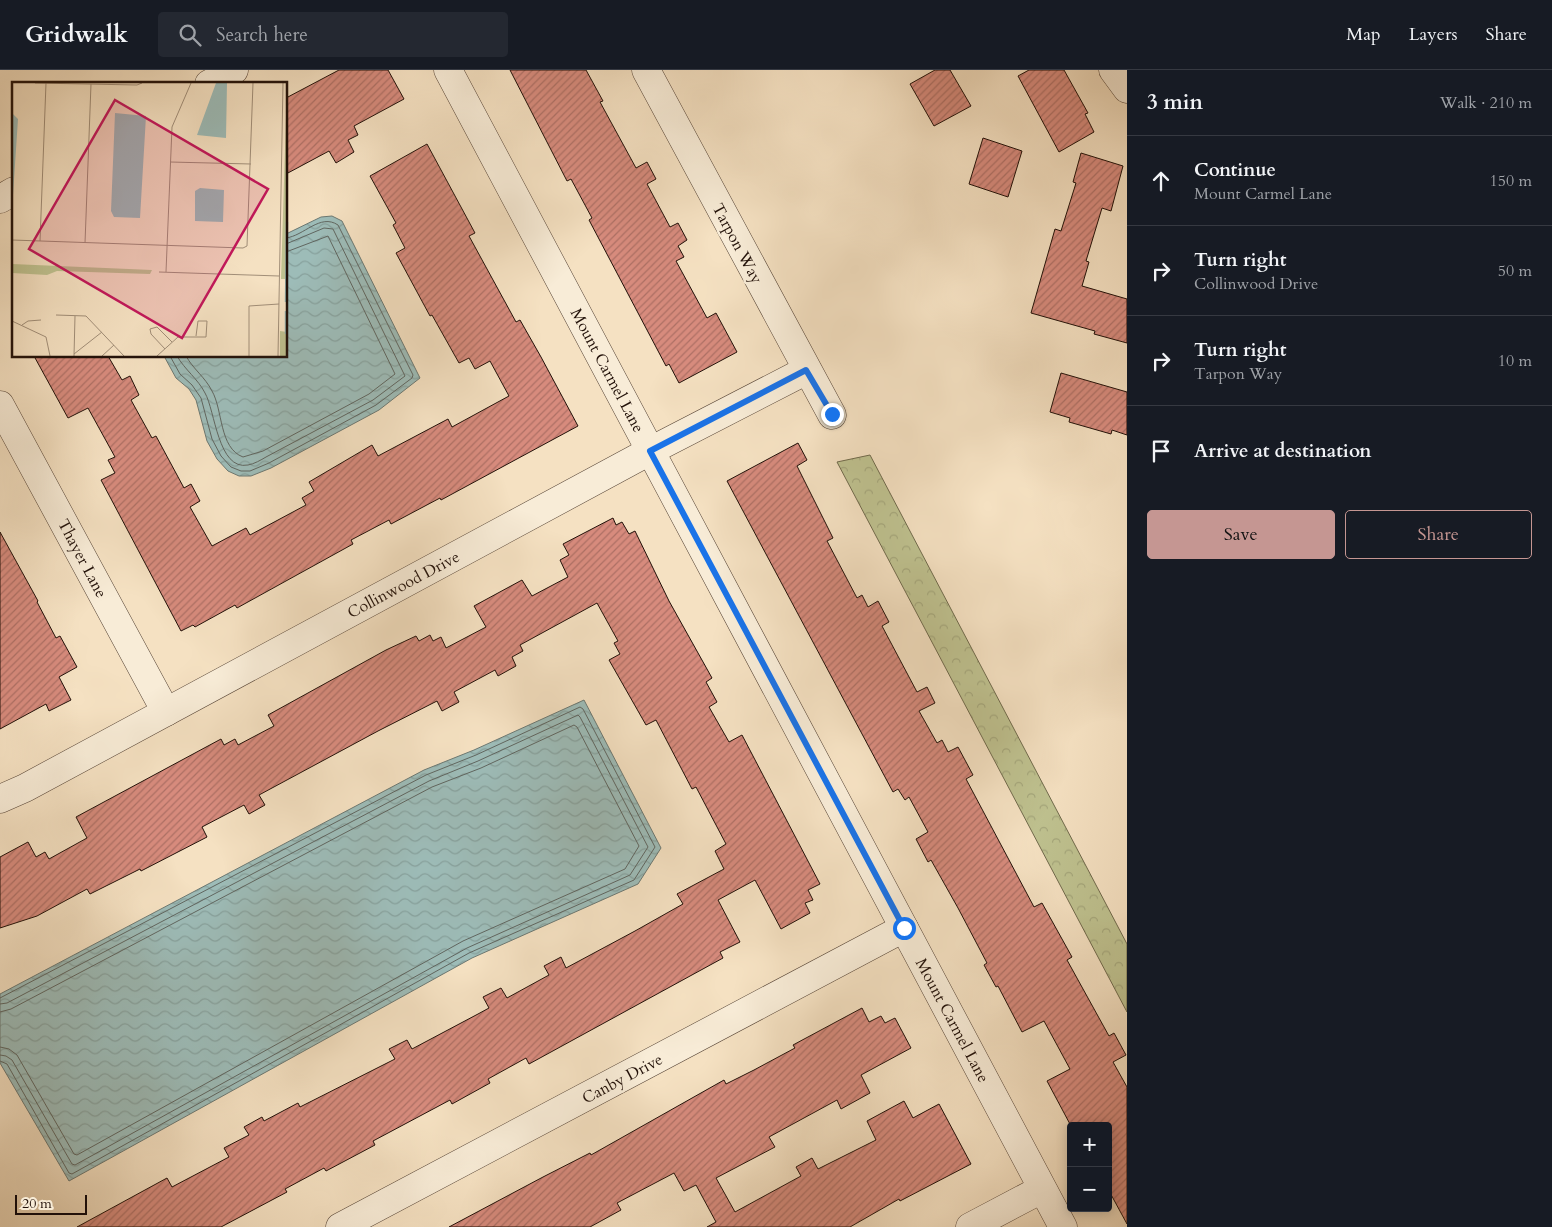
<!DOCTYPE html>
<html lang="en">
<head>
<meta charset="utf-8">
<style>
  :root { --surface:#171b24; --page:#242831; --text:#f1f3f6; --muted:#9ea1a6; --line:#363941; --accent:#c59692 }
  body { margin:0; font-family:Cardo,serif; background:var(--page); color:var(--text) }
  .controls { position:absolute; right:15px; bottom:15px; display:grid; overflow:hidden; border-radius:5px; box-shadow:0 2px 12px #0003 }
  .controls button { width:45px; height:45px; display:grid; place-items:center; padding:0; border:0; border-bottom:1px solid var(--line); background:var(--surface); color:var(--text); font:25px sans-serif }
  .scale { position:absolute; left:15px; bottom:12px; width:72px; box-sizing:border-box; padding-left:5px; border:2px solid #221109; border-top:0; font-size:14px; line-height:18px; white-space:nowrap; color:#221109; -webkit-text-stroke:4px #f8ecd7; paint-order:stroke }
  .stop { position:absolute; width:15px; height:15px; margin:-11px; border:4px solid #1a73e8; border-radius:50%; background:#fff }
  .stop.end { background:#1a73e8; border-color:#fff; box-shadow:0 1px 5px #0008 }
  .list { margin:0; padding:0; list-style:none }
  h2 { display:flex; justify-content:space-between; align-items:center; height:65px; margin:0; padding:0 20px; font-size:21px }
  h2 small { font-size:16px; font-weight:400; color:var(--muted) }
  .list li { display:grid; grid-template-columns:32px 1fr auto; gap:15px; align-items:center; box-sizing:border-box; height:90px; padding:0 20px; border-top:1px solid var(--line) }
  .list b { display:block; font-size:19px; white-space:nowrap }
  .list p { margin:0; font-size:16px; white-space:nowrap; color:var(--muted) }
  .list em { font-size:16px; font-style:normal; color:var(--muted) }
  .actions { display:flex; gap:10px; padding:15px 20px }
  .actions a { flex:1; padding:11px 0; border:1px solid var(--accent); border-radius:5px; text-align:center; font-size:18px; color:var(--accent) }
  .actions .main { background:var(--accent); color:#111 }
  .icon { flex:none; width:28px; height:28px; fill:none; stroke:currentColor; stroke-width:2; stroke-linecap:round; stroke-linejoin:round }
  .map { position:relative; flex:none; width:1127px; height:1157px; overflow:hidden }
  header { display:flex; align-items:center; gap:30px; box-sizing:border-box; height:70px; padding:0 25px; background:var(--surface); border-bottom:1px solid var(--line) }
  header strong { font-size:24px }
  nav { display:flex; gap:28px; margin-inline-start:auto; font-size:18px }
  .search { width:350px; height:45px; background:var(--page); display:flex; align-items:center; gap:12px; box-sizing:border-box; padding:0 18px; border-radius:5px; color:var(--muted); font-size:19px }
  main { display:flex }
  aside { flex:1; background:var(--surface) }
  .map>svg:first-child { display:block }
  .forest { fill:url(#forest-crowns); stroke:#706a4c }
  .water { fill:url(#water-waves); stroke:#6c7872 }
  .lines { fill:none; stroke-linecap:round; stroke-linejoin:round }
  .shore { stroke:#606660; stroke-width:1 }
  .building { fill:url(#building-hatch); stroke:#221109 }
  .minor-casing { stroke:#574537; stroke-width:29 }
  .minor { stroke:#f8ecd7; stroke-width:28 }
  .route { stroke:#1a73e8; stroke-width:6 }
  .labels { text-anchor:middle; stroke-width:5; stroke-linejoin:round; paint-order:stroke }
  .street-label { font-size:16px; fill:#221109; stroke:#f8ecd7 }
  .inset-river { fill:none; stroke:#9dbcb8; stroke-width:2.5 }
  .inset-road { fill:none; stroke:#a18e78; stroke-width:1 }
  .view { fill:#c2185b; fill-opacity:0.15; stroke:#c2185b; stroke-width:2.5 }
  .inset-edge { fill:none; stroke:#221109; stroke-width:2.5 }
</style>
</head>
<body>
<header>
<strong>Gridwalk</strong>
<div class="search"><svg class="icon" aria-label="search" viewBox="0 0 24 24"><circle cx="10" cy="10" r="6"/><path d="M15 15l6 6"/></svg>Search here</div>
<nav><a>Map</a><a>Layers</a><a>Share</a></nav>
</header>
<main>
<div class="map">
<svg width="1127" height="1157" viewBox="0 0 1127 1157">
  <defs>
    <pattern id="forest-crowns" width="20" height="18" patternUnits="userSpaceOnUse" patternTransform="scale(1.25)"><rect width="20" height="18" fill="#bfc290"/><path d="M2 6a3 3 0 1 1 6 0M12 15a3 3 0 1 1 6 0" fill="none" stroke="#a4a67b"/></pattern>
    <pattern id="water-waves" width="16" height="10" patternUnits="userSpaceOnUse" patternTransform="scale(1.25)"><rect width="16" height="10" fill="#9dbcb8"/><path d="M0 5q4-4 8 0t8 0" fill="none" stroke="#87a19d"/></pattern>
    <pattern id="building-hatch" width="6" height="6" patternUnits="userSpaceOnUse" patternTransform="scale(1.25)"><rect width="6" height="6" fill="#d78b7d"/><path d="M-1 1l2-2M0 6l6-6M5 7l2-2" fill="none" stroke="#ae7065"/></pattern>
  </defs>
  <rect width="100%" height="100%" fill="#f5e1c2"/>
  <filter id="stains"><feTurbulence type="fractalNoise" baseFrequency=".004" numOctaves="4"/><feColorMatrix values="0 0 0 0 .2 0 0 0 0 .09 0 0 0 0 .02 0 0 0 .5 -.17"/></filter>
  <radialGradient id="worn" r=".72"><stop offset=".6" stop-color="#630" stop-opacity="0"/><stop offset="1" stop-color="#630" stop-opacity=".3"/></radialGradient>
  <path class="forest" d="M 870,385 L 1127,874 L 1127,942 L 837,392 Z"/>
  <g class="water">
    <path d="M 332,146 L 342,151 L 420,308 L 379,340 L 271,398 L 251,406 L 239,406 L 228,401 L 217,389 L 207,371 L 196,330 L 189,319 L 176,308 L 164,286 L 286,286 L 286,164 L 321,147 Z"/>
    <path d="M 584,630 L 661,778 L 638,814 L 472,888 L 69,1111 L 0,993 L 0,924 L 424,700 L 474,680 Z"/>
  </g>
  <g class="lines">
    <g class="shore">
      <path d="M 170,286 L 180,304 L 192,315 L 201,328 L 212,369 L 221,386 L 231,397 L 241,401 L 250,401 L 269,393 L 376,335 L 412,308 L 413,305 L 338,155 C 320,143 304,166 286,168"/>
      <path d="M 177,286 C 185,300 198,309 205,323 C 215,340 218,401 248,395 C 254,394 261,390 266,387 L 373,330 L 405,306 L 333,159 L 324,158 L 286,174"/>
      <path d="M 186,286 C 193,299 205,307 212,321 C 223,340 219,378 243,387 L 263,381 L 369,324 L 395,304 L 328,166 L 286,182"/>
      <path d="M 0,928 L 426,705 L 476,685 L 580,637 L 583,639 L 655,777 L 634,810 L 469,883 L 72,1104 L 69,1103 L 7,994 L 0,991"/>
      <path d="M 0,934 L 7,933 L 429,711 L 478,691 L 578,645 L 580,647 L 648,777 L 630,805 L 467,878 L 75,1095 L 72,1094 L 12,990 L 6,986 L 0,985"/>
      <path d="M 0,942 L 11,939 L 432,717 L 481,698 L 574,655 L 577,657 L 639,776 L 625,799 L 463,871 L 77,1085 L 74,1084 L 17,985 L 9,979 L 0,977"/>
    </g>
  </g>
  <g class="building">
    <path d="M 339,0 L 388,0 L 404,29 L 354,56 L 358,65 L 348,70 L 354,82 L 336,93 L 329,81 L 286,104 L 286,28 Z"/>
    <path d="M 510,0 L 586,0 L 603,31 L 600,32 L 636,98 L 647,92 L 656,109 L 647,114 L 670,157 L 678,153 L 687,170 L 678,176 L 684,187 L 676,191 L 707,248 L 716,243 L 737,282 L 679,313 L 669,294 L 666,296 L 589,150 L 592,148 L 571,109 L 567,111 Z"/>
    <path d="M 935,0 L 950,0 L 971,36 L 934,56 L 910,14 Z"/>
    <path d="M 1029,0 L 1064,0 L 1088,43 L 1085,44 L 1094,62 L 1059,82 L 1018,6 Z"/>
    <path d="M 983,68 L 1022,81 L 1008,127 L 969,114 Z"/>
    <path d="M 427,74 L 475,163 L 469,166 L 516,252 L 520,250 L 541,287 L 578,356 L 441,430 L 440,428 L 391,454 L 389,450 L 351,470 L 353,474 L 237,538 L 235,535 L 195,557 L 193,555 L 181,561 L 101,410 L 115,403 L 108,390 L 115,387 L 88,338 L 68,348 L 34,286 L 108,286 L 122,310 L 130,306 L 139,325 L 131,330 L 152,368 L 156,366 L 184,418 L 191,414 L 200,431 L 190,437 L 212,476 L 246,458 L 250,465 L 306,435 L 302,428 L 314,421 L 309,412 L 372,375 L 378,386 L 448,349 L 452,357 L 509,326 L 490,291 L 475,299 L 469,288 L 459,293 L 432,245 L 430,246 L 396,183 L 405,178 L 393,155 L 396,153 L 370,106 Z"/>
    <path d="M 1081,83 L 1123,96 L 1111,141 L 1102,138 L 1086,191 L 1089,192 L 1082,216 L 1127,229 L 1127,273 L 1094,264 L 1095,261 L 1031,243 L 1055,159 L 1061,161 L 1076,113 L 1073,112 Z"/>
    <path d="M 1061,303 L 1127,322 L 1127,365 L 1112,360 L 1111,364 L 1069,352 L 1070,348 L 1050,342 Z"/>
    <path d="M 798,373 L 807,390 L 797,396 L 833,468 L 827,471 L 857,528 L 862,525 L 868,537 L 878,531 L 889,552 L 882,556 L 917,622 L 927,617 L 935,633 L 919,641 L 937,673 L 942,670 L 948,682 L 958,677 L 973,705 L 966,709 L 1034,837 L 1042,833 L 1072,887 L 1067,890 L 1109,966 L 1114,963 L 1126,985 L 1113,992 L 1127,1017 L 1127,1154 L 1108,1119 L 1108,1056 L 1071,1056 L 1047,1011 L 1070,999 L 1044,951 L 1022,962 L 998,916 L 996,917 L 984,895 L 987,893 L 958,838 L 931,790 L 928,792 L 916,769 L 928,762 L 909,727 L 905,730 L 898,719 L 893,722 L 727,411 Z"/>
    <path d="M 613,448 L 616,455 L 622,452 L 629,464 L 635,461 L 669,531 L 712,608 L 706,612 L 717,632 L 709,637 L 729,672 L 742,665 L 820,814 L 808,820 L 813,830 L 805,833 L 810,843 L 781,859 L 755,810 L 718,830 L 740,872 L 720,882 L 723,888 L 529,994 L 526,988 L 488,1009 L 490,1013 L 452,1034 L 450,1030 L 373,1071 L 375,1075 L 326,1101 L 324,1098 L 285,1119 L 287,1122 L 221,1157 L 77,1157 L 167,1108 L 172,1117 L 229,1087 L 224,1078 L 249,1065 L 244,1057 L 262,1047 L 264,1051 L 298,1033 L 300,1037 L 395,989 L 389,979 L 407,970 L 412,979 L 478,944 L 489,938 L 483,927 L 501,918 L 507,928 L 549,905 L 544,896 L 561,887 L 566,898 L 635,861 L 683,834 L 677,824 L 724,799 L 715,781 L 726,774 L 696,717 L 692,719 L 656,650 L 646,655 L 609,590 L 620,584 L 614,573 L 618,571 L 597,533 L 520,575 L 523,581 L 512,587 L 516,596 L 498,606 L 495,600 L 454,622 L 459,632 L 442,641 L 437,631 L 378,661 L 259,725 L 265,735 L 249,744 L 244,735 L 202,757 L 207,767 L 141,801 L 140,799 L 90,824 L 87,819 L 37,846 L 0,858 L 0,787 L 28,772 L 36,787 L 45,782 L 49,789 L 87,768 L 76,747 L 221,669 L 224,675 L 235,669 L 238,675 L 274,656 L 268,645 L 386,580 L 416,566 L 419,571 L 430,565 L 433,571 L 441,567 L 446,578 L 486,557 L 474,536 L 522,510 L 532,526 L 568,507 L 560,490 L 569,485 L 563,474 Z"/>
    <path d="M 0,462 L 38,531 L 37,532 L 56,568 L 60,566 L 77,597 L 59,607 L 71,630 L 49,641 L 46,634 L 0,659 Z"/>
    <path d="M 862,938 L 869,952 L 881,946 L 885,953 L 895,948 L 911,978 L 861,1005 L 870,1023 L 841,1039 L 837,1030 L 769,1067 L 775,1077 L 716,1108 L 735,1142 L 801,1106 L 796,1097 L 812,1088 L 818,1099 L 876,1070 L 867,1051 L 904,1031 L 913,1048 L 939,1034 L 971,1094 L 900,1131 L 899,1129 L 850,1157 L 707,1157 L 716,1152 L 696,1115 L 684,1121 L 674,1103 L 617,1133 L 621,1140 L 590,1157 L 449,1157 L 543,1107 L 590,1083 L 591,1085 L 724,1010 L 726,1014 L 754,1000 L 795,978 L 793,975 Z"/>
  </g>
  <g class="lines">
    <defs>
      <g id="minor">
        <path d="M 448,0 L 1063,1157"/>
        <path d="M 646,0 L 832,345"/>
        <path d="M 1113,0 L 1127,19"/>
        <path d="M 209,14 L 234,0"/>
        <path d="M 0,129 L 14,121"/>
        <path d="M 0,335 L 166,642"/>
        <path d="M 0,729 L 25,718 L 650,381 L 807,300"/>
        <path d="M 340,1157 L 904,858"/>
        <path d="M 970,1157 L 1042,1119"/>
      </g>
    </defs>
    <use href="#minor" class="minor-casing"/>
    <use href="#minor" class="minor"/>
  </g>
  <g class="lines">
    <path class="route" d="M 832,344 L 806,300 L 650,381 L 904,858"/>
  </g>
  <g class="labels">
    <g class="street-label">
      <text transform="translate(738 173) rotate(62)" y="6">Tarpon Way</text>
      <text transform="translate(608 300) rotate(62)" y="6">Mount Carmel Lane</text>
      <text transform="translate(83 488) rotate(62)" y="6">Thayer Lane</text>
      <text transform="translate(403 514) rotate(-28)" y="6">Collinwood Drive</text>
      <text transform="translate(953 950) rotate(62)" y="6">Mount Carmel Lane</text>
      <text transform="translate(622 1008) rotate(-28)" y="6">Canby Drive</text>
    </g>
  </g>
  <g transform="translate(12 12)">
    <rect width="275" height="275" fill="#f5e1c2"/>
    <path d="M 268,249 L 275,250 L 275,274 L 268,274 Z" fill="#bfc290"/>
    <path d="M 275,1 L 274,96 L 275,197 L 269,197 ZM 0,182 L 140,188 L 138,192 L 45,189 L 35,193 L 0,191 Z" fill="#bfc290"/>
    <path d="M 204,1 L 215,1 L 214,56 L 185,53 ZM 0,31 L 6,37 L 0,128 ZM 103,31 L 134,34 L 128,136 L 102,135 L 99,129 ZM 188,106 L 212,108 L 211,140 L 183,139 L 183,109 Z" fill="#9dbcb8"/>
    <path class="inset-river" d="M 274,220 L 275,140M 274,252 L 274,229"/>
    <path class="inset-road" d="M 23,1 L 125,3 L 130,1M 158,80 L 239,82M 0,158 L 231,166 L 235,164 L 241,1M 28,159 L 34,1M 73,161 L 79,2M 147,190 L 267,194M 154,190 L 160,45 L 179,1M 44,233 L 74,234 L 112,274M 0,239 L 34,255 L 38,274M 10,243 L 16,239 L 29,238M 153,267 L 139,252 L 138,247 L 145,245 L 160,260M 62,272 L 90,250M 62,274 L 63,234M 90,274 L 102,263M 145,274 L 166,255 L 194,255 L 195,239 L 186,239 L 184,254M 237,274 L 237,224 L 267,222M 266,274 L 271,1"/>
    <path class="view" d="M 103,18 L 256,107 L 170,256 L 17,167 Z"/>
    <rect width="275" height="275" class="inset-edge"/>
  </g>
  <rect width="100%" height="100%" filter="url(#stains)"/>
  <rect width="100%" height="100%" fill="url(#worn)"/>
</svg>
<div class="controls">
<button>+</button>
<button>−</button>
</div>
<div class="scale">20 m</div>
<div class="stop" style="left:904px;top:858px"></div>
<div class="stop end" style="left:832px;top:344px"></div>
</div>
<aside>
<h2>3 min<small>Walk · 210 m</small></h2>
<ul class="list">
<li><svg class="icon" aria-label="ahead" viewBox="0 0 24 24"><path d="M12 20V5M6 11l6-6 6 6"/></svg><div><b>Continue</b><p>Mount Carmel Lane</p></div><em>150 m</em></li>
<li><svg class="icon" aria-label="right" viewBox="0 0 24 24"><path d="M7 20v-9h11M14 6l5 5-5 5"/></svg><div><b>Turn right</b><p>Collinwood Drive</p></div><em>50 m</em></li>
<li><svg class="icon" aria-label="right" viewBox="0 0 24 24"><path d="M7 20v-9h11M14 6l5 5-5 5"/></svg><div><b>Turn right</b><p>Tarpon Way</p></div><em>10 m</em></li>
<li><svg class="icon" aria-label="arrive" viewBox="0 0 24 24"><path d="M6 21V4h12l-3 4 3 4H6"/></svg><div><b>Arrive at destination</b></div></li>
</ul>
<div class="actions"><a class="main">Save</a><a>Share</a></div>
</aside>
</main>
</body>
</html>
